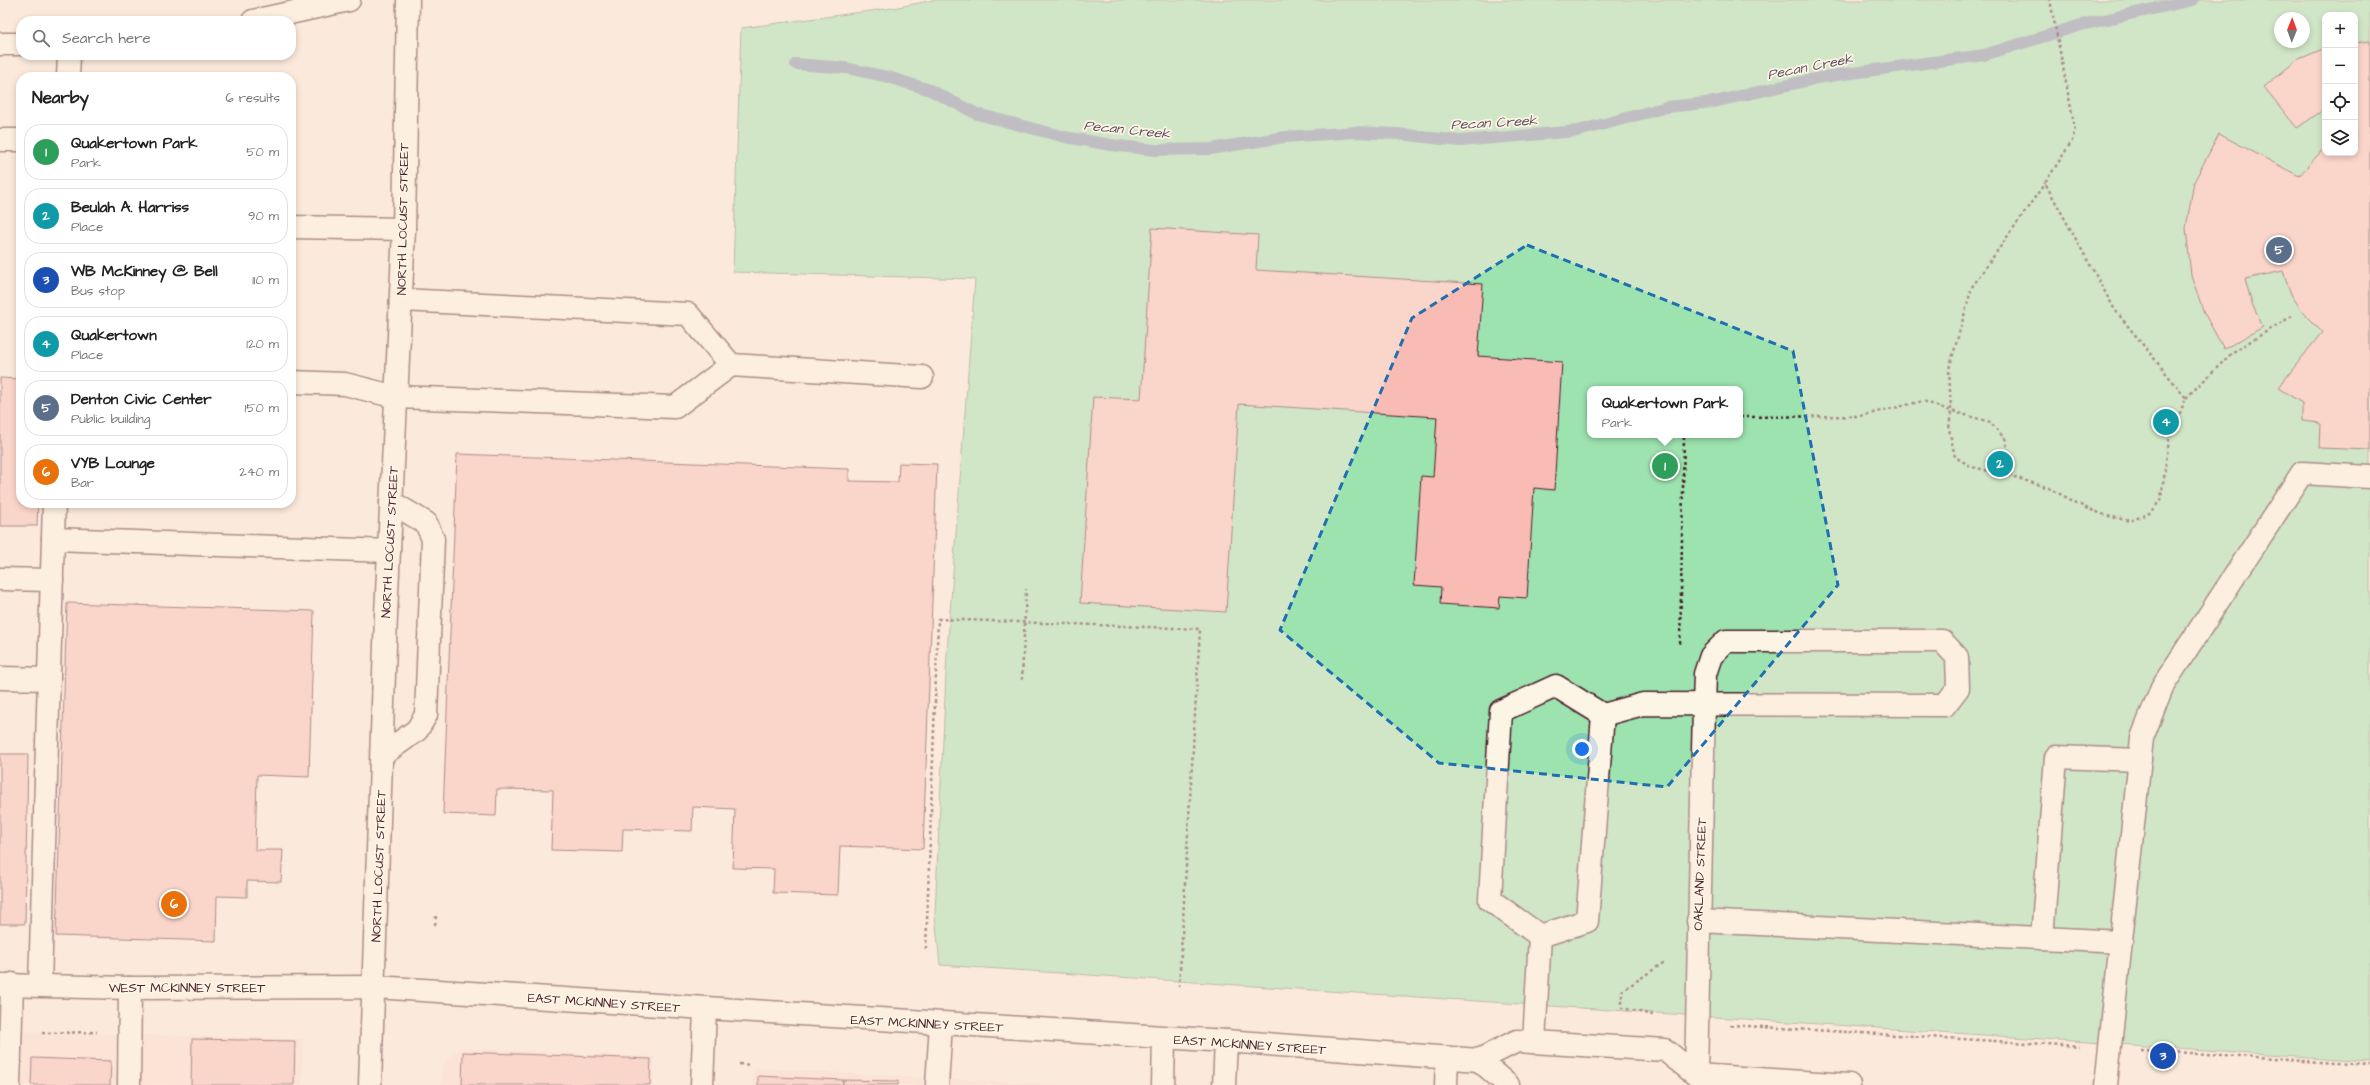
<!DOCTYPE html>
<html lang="en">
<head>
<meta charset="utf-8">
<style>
  :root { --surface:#fff; --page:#f6f6f6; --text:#222; --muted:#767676; --line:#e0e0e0; --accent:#1f6fb2 }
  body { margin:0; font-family:"Architects Daughter",sans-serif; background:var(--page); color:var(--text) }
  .controls { position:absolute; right:12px; top:12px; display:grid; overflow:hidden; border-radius:8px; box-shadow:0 2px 6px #0003 }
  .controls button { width:36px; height:36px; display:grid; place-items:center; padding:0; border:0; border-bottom:1px solid var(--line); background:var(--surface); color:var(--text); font:20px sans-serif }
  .compass { position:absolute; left:2274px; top:12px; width:36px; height:36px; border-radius:50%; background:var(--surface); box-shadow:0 2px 6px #0003; rotate:1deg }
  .you { position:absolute; left:1582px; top:749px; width:14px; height:14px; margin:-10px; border:3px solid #fff; border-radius:50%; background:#1a73e8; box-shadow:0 0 0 6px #1a73e833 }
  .badge { display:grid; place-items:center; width:26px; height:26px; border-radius:50%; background:var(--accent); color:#fff; font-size:13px; font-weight:700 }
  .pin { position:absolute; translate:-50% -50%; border:2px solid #fff; box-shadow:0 1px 4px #0006 }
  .popup { position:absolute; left:1587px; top:386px; width:156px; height:52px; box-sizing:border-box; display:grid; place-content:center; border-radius:8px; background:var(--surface); filter:drop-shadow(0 1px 3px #0005); font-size:13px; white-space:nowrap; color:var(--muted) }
  .popup b { font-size:15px; color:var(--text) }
  .popup::after { content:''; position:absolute; left:50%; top:100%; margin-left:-8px; border:8px solid transparent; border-top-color:var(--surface) }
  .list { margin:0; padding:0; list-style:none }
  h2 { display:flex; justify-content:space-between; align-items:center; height:52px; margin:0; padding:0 16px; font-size:17px }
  h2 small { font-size:13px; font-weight:400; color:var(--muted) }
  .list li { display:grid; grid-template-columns:26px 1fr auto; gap:12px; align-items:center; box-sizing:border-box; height:56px; margin:0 8px 8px; padding:0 8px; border:1px solid var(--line); border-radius:16px }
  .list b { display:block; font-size:15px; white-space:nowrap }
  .list p { margin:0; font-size:13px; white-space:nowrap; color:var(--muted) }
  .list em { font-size:13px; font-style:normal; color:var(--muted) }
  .icon { flex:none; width:22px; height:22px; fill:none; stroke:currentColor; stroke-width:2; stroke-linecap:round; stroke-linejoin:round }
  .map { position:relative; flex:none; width:2370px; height:1085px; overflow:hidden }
  .search { position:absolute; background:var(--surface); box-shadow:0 2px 6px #0003; left:16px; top:16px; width:280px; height:44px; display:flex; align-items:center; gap:10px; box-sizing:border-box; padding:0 14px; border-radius:16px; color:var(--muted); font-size:15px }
  .panel { position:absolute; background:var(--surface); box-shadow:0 2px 6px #0003; left:16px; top:72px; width:280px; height:436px; border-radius:16px }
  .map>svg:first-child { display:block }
  .built { fill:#fadcd0 }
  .green { fill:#9de3af; stroke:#74816d; fill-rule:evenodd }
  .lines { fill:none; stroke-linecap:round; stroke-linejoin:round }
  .stream { stroke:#7a8ba7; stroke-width:12 }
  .building { fill:#f8bcb5; stroke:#4a1f2b }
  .lane-casing { stroke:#4a1f2b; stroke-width:25 }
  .street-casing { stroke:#4a1f2b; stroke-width:25 }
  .secondary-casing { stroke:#4a1f2b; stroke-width:25 }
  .path { stroke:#4a1f2b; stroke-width:2.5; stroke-dasharray:3 3; stroke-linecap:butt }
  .lane { stroke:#fcf5e5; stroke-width:22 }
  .street { stroke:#fcf5e5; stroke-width:22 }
  .secondary { stroke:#fcf5e5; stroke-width:22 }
  .marked { fill:none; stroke:#1f6fb2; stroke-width:3; stroke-dasharray:8 5; stroke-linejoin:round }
  .labels { text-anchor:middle; stroke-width:3.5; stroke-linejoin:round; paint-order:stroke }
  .street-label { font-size:13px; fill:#4a1f2b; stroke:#fcf5e5 }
  .water-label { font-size:14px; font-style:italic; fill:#5e4c5f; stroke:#fcf5e5 }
</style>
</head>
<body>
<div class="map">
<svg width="2370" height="1085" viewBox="0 0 2370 1085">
  <rect width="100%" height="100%" fill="#fbeadb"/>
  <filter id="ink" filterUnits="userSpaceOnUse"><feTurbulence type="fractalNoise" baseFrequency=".025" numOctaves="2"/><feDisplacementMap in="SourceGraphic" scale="8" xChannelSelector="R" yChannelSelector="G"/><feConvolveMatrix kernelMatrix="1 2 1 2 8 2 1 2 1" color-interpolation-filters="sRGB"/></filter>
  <g filter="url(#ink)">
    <g class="built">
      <path d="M 0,1031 L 303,1039 L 302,1085 L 0,1085 Z"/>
      <path d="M 459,1048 L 654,1057 L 653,1085 L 441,1085 L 442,1067 Z"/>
      <path d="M 754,1068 L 1064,1085 L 753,1085 Z"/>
    </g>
    <path class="green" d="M 934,0 L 2370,0 L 2370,1061 L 940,965 L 935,914 L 947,653 L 975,279 L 733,272 L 741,28 L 893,8 ZM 2325,15 L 2355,15 L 2355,153 L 2325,153 ZM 2280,18 L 2304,18 L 2304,42 L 2280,42 ZM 1590,389 L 1740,389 L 1740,435 L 1590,435 Z"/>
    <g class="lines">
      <path class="stream" d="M 796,64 L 846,68 L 888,77 L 930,90 L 977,114 L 1065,137 L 1111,145 L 1155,150 L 1210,149 L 1285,137 L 1356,132 L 1398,134 L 1460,141 L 1578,131 L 1667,107 L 1714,102 L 1823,77 L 1984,55 L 2081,25 L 2193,0"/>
    </g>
    <g class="building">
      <path d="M 2370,41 L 2370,450 L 2319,448 L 2320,423 L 2302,421 L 2302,403 L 2278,388 L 2322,332 L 2303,313 L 2291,294 L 2283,271 L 2245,279 L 2252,304 L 2263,327 L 2224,349 L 2204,313 L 2191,275 L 2186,228 L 2194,182 L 2219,134 L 2299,176 L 2325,147 L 2325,153 L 2355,153 L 2355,43 Z"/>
      <path d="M 2325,48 L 2325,109 L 2297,128 L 2264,87 L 2297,60 Z"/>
      <path d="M 1152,228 L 1258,235 L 1256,270 L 1483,284 L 1478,356 L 1562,362 L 1554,490 L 1534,488 L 1527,598 L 1500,596 L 1499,608 L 1440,604 L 1441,587 L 1414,585 L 1421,476 L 1433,477 L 1437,417 L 1239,404 L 1226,612 L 1080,603 L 1093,397 L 1141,399 Z"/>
      <path d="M 0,378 L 21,379 L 21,503 L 38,503 L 37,526 L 0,526 Z"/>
      <path d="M 457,454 L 849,469 L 849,481 L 898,482 L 899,463 L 937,464 L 923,849 L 840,846 L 838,895 L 773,893 L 774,869 L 733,868 L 735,809 L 693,807 L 692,831 L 623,829 L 622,852 L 551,850 L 553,790 L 497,789 L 496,816 L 443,814 Z"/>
      <path d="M 67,603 L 314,611 L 309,777 L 257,775 L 255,850 L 283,850 L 281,882 L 247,881 L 247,897 L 217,896 L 216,941 L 56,936 Z"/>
      <path d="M 0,754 L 28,754 L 25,924 L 0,924 Z"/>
      <path d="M 192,1039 L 295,1041 L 294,1085 L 191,1085 Z"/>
      <path d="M 463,1052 L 651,1059 L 650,1085 L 462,1085 Z"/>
      <path d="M 32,1058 L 111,1061 L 110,1085 L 31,1085 Z"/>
      <path d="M 758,1076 L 843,1080 L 843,1085 L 758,1085 Z"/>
      <path d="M 843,1080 L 898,1081 L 898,1085 L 843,1085 Z"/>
    </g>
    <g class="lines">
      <defs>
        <g id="lane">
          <path d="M 68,77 L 69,55"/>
          <path d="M 0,140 L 21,140"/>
          <path d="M 291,227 L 404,229"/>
          <path d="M 401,300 L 688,314 L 731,365"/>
          <path d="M 291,382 L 345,384 L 396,397 L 675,407 L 731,365 L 922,377"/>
          <path d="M 53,539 L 389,551"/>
          <path d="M 0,579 L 52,580"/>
          <path d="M 0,678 L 49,679"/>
          <path d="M 1556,686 L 1603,715 L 1587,921 L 1540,936 L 1490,900 L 1501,711 Z"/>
          <path d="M 1603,715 L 1643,704 L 1945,705 L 1958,688 L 1957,657 L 1942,641 L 1726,641 L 1711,656 L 1705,674 L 1704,706 L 1696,1075"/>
          <path d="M 382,755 L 417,730 L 426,715 L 433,539 L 426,523 L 391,502"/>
          <path d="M 1698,921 L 2121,942"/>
          <path d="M 2042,938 L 2056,757 L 2140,760"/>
          <path d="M 40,985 L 54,503"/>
          <path d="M 1534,1042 L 1540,936"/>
          <path d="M 9,1085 L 12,984"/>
          <path d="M 129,1085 L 130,988"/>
          <path d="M 937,1085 L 941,1024"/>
          <path d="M 1163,1085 L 1164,1038"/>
          <path d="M 1224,1085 L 1226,1041"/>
          <path d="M 1446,1085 L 1447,1058"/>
          <path d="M 2106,1085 L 2142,738 L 2162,687 L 2302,473 L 2370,477"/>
        </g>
        <path id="street" d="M 702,1085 L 705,1009"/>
        <g id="secondary">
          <path d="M 253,21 L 349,0"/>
          <path d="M 0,44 L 21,44"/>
          <path d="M 0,985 L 130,988 L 375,987 L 1226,1041 L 1479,1060 L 1517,1041 L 1665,1050 L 1696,1075 L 1849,1085"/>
          <path d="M 1479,1060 L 1508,1085"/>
          <path d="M 370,1085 L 386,615 L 404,229 L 408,0"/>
        </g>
      </defs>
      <use href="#lane" class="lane-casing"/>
      <use href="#street" class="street-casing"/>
      <use href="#secondary" class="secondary-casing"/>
      <g class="path">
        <path d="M 2186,398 L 2233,352 L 2292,316"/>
        <path d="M 1740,417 L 1860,416 L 1923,401 L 1951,411 L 1949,429 L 1955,457 L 1972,467 L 2011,476 L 2049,488 L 2086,508 L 2108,516 L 2130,521 L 2152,512 L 2161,498 L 2169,440 L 2186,398 L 2115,310 L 2045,183 L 2072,141 L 2075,129 L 2050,0"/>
        <path d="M 2011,476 L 2006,440 L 1990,422 L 1951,411 L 1949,369 L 1972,287 L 2045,183"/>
        <path d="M 1680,644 L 1684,435"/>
        <path d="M 1022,680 L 1026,589"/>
        <path d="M 435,925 L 436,916"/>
        <path d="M 926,949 L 938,619 L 1200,629 L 1179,987"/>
        <path d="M 1653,1015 L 1622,1008 L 1622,991 L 1666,961"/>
        <path d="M 1730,1025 L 2078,1046"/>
        <path d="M 42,1033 L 97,1032"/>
        <path d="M 2141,1050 L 2370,1064"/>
        <path d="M 739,1064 L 751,1065"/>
      </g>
      <use href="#lane" class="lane"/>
      <use href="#street" class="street"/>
      <use href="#secondary" class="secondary"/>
    </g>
  </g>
  <path d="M0 0H2370V1085H0ZM 1527,245 L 1793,351 L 1838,585 L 1667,787 L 1439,763 L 1280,630 L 1412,318 Z" fill="#fbeadb" fill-opacity=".55" fill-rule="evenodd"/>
  <path class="marked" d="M 1527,245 L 1793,351 L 1838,585 L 1667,787 L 1439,763 L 1280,630 L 1412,318 Z"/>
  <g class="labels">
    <g class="street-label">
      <text transform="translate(402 219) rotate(-89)" y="5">NORTH LOCUST STREET</text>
      <text transform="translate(389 542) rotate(-87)" y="5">NORTH LOCUST STREET</text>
      <text transform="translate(378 866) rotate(-88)" y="5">NORTH LOCUST STREET</text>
      <text transform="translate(1699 874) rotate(-88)" y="5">OAKLAND STREET</text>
      <text x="187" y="992">WEST MCKINNEY STREET</text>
      <text transform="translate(604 1002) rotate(4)" y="5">EAST MCKINNEY STREET</text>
      <text transform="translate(927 1023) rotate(3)" y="5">EAST MCKINNEY STREET</text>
      <text transform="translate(1250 1044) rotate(4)" y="5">EAST MCKINNEY STREET</text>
    </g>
    <g class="water-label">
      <text transform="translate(1810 66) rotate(-11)" y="5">Pecan Creek</text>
      <text transform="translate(1494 122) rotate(-3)" y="5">Pecan Creek</text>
      <text transform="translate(1127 129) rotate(6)" y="5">Pecan Creek</text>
    </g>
  </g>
</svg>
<div class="controls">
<button>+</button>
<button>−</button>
<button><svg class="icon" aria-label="locate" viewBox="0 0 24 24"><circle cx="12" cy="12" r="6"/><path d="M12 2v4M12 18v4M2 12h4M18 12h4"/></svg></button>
<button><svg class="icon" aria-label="layers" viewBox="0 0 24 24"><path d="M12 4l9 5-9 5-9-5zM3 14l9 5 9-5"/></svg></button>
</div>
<svg class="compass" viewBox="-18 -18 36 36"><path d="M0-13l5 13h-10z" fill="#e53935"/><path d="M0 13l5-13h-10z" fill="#767676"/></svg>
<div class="you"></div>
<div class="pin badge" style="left:1665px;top:466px;background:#2e9e5b">1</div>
<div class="popup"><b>Quakertown Park</b>Park</div>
<div class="pin badge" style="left:2000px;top:464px;background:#0f9aa8">2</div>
<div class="pin badge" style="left:2163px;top:1056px;background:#1a4fb4">3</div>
<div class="pin badge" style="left:2166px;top:422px;background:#0f9aa8">4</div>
<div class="pin badge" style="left:2279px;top:250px;background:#5c6f8a">5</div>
<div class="pin badge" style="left:174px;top:904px;background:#e8710a">6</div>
<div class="search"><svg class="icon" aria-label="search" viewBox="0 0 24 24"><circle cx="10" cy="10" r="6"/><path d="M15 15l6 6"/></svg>Search here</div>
<section class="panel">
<h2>Nearby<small>6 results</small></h2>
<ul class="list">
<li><span class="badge" style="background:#2e9e5b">1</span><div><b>Quakertown Park</b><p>Park</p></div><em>50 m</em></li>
<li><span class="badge" style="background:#0f9aa8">2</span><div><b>Beulah A. Harriss</b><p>Place</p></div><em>90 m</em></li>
<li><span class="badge" style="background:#1a4fb4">3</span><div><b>WB McKinney @ Bell</b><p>Bus stop</p></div><em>110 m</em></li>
<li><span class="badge" style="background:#0f9aa8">4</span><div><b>Quakertown</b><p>Place</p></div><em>120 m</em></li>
<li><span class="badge" style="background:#5c6f8a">5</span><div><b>Denton Civic Center</b><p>Public building</p></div><em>150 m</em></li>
<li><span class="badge" style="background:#e8710a">6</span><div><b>VYB Lounge</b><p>Bar</p></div><em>240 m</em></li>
</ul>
</section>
</div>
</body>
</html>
